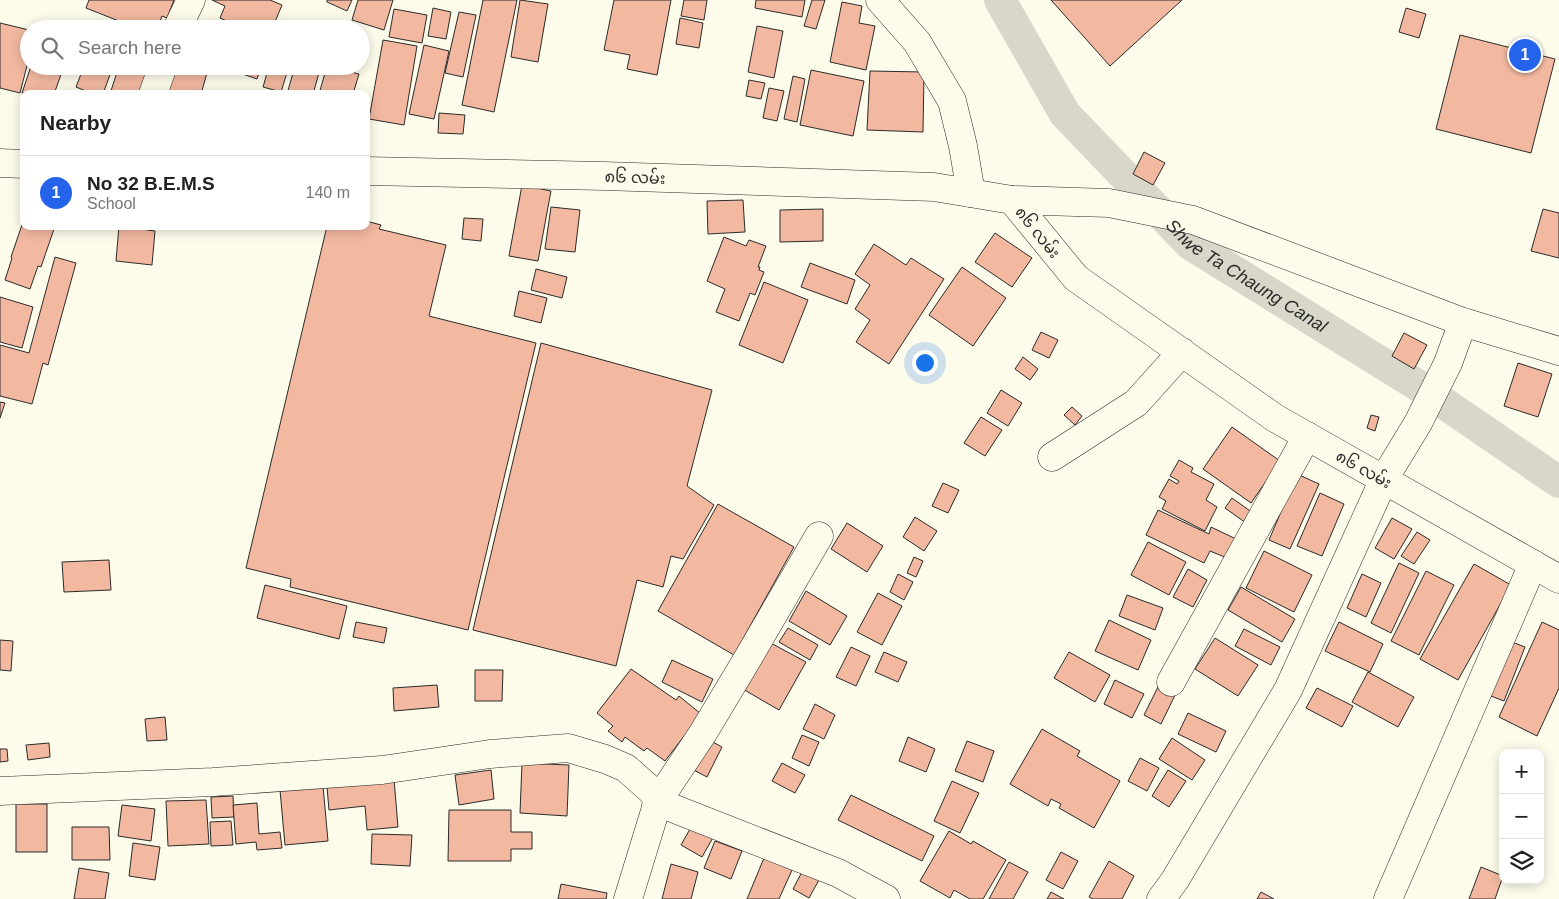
<!DOCTYPE html>
<html lang="en">
<head>
<meta charset="utf-8">
<style>
  :root { --surface:#fff; --page:#f2f2f2; --text:#222; --muted:#767676; --line:#e0e0e0; --accent:#2563eb }
  body { margin:0; font-family:Helvetica,"Noto Sans Myanmar",sans-serif; background:var(--page); color:var(--text) }
  .controls { position:absolute; right:15px; bottom:15px; display:grid; overflow:hidden; border-radius:10px; box-shadow:0 2px 12px #0003 }
  .controls button { width:45px; height:45px; display:grid; place-items:center; padding:0; border:0; border-bottom:1px solid var(--line); background:var(--surface); color:var(--text); font:25px sans-serif }
  .you { position:absolute; left:924px; top:362px; width:18px; height:18px; margin:-12px; border:4px solid #fff; border-radius:50%; background:#1a73e8; box-shadow:0 0 0 8px #1a73e833 }
  .badge { display:grid; place-items:center; width:32px; height:32px; border-radius:50%; background:var(--accent); color:#fff; font-size:16px; font-weight:700 }
  .pin { position:absolute; translate:-50% -50%; border:2px solid #fff; box-shadow:0 1px 5px #0006 }
  .list { margin:0; padding:0; list-style:none }
  h2 { display:flex; justify-content:space-between; align-items:center; height:65px; margin:0; padding:0 20px; font-size:21px }
  h2 small { font-size:16px; font-weight:400; color:var(--muted) }
  .list li { display:grid; grid-template-columns:32px 1fr auto; gap:15px; align-items:center; box-sizing:border-box; height:75px; padding:0 20px; border-top:1px solid var(--line) }
  .list b { display:block; font-size:19px; white-space:nowrap }
  .list p { margin:0; font-size:16px; white-space:nowrap; color:var(--muted) }
  .list em { font-size:16px; font-style:normal; color:var(--muted) }
  .icon { flex:none; width:28px; height:28px; fill:none; stroke:currentColor; stroke-width:2; stroke-linecap:round; stroke-linejoin:round }
  .map { position:relative; flex:none; width:1559px; height:899px; overflow:hidden }
  .search { position:absolute; background:var(--surface); box-shadow:0 2px 12px #0003; left:20px; top:20px; width:350px; height:55px; display:flex; align-items:center; gap:12px; box-sizing:border-box; padding:0 18px; border-radius:28px; color:var(--muted); font-size:19px }
  .panel { position:absolute; background:var(--surface); box-shadow:0 2px 12px #0003; left:20px; top:90px; width:350px; height:140px; border-radius:10px }
  .map>svg:first-child { display:block }
  .lines { fill:none; stroke-linecap:round; stroke-linejoin:round }
  .canal { stroke:#d8d7c9; stroke-width:32 }
  .building { fill:#f2b8a0; stroke:#2b2b2b }
  .minor-casing { stroke:#2b2b2b; stroke-width:29 }
  .tertiary-casing { stroke:#2b2b2b; stroke-width:29 }
  .minor { stroke:#fdfbea; stroke-width:28 }
  .tertiary { stroke:#fdfbea; stroke-width:28 }
  .labels { text-anchor:middle; stroke-width:4; stroke-linejoin:round; paint-order:stroke }
  .street-label { font-size:16px; fill:#2b2b2b; stroke:#fdfbea }
  .water-label { font-size:18px; font-style:italic; fill:#2b2b2b; stroke:#fdfbea }
</style>
</head>
<body>
<div class="map">
<svg width="1559" height="899" viewBox="0 0 1559 899">
  <rect width="100%" height="100%" fill="#fdfbea"/>
  <g class="lines">
    <path class="canal" id="s1" d="M 1000,0 L 1065,114 L 1190,244 L 1422,388 L 1559,482"/>
  </g>
  <g class="building">
    <path d="M 89,0 L 174,0 L 167,18 L 162,16 L 157,29 L 139,29 L 86,8 Z"/>
    <path d="M 212,0 L 270,0 L 282,5 L 272,29 L 245,29 L 220,18 L 225,6 Z"/>
    <path d="M 327,0 L 352,0 L 347,11 L 327,2 Z"/>
    <path d="M 358,0 L 393,0 L 384,30 L 352,20 Z"/>
    <path d="M 483,0 L 517,0 L 494,112 L 462,105 Z"/>
    <path d="M 520,0 L 548,4 L 538,62 L 511,57 Z"/>
    <path d="M 614,0 L 671,0 L 657,75 L 627,69 L 630,55 L 604,50 Z"/>
    <path d="M 684,0 L 707,0 L 704,20 L 681,16 Z"/>
    <path d="M 756,0 L 805,0 L 802,17 L 755,8 Z"/>
    <path d="M 812,0 L 825,0 L 816,29 L 804,26 Z"/>
    <path d="M 1051,0 L 1182,0 L 1110,66 Z"/>
    <path d="M 842,2 L 862,6 L 859,23 L 875,26 L 866,70 L 830,62 Z"/>
    <path d="M 433,8 L 451,12 L 446,39 L 428,36 Z"/>
    <path d="M 1406,8 L 1426,14 L 1419,38 L 1399,32 Z"/>
    <path d="M 394,9 L 427,15 L 422,43 L 389,37 Z"/>
    <path d="M 459,12 L 476,15 L 463,77 L 445,73 Z"/>
    <path d="M 186,18 L 220,28 L 219,29 L 183,29 Z"/>
    <path d="M 680,18 L 703,23 L 699,48 L 676,44 Z"/>
    <path d="M 0,23 L 29,30 L 29,58 L 20,93 L 0,88 Z"/>
    <path d="M 757,26 L 783,31 L 774,78 L 748,72 Z"/>
    <path d="M 1460,35 L 1555,59 L 1531,153 L 1436,129 Z"/>
    <path d="M 383,40 L 417,46 L 404,125 L 369,119 Z"/>
    <path d="M 424,45 L 449,51 L 434,119 L 409,114 Z"/>
    <path d="M 31,66 L 64,66 L 54,94 L 22,93 Z"/>
    <path d="M 84,66 L 113,66 L 103,94 L 93,94 L 76,87 Z"/>
    <path d="M 119,66 L 157,66 L 149,94 L 110,94 Z"/>
    <path d="M 173,66 L 209,66 L 201,94 L 165,94 Z"/>
    <path d="M 220,66 L 261,66 L 257,79 Z"/>
    <path d="M 269,66 L 289,66 L 281,92 L 263,87 Z"/>
    <path d="M 295,66 L 321,66 L 313,94 L 287,94 Z"/>
    <path d="M 327,66 L 359,74 L 353,94 L 319,94 Z"/>
    <path d="M 811,70 L 864,81 L 853,136 L 800,125 Z"/>
    <path d="M 870,71 L 924,72 L 923,132 L 867,130 Z"/>
    <path d="M 793,76 L 805,79 L 797,122 L 784,119 Z"/>
    <path d="M 749,80 L 765,83 L 761,99 L 746,96 Z"/>
    <path d="M 769,88 L 784,91 L 777,121 L 763,118 Z"/>
    <path d="M 439,113 L 465,115 L 463,134 L 438,133 Z"/>
    <path d="M 1144,152 L 1165,163 L 1153,185 L 1133,174 Z"/>
    <path d="M 522,185 L 551,191 L 538,261 L 509,256 Z"/>
    <path d="M 743,200 L 745,232 L 708,234 L 707,201 Z"/>
    <path d="M 551,207 L 580,210 L 575,252 L 545,249 Z"/>
    <path d="M 823,209 L 823,241 L 780,242 L 780,210 Z"/>
    <path d="M 1543,209 L 1559,213 L 1559,258 L 1531,251 Z"/>
    <path d="M 464,218 L 483,219 L 481,241 L 462,239 Z"/>
    <path d="M 24,219 L 24,226 L 55,226 L 41,267 L 38,266 L 30,289 L 5,280 L 12,258 L 11,257 Z"/>
    <path d="M 366,221 L 381,225 L 379,229 L 446,245 L 429,316 L 536,343 L 468,630 L 290,587 L 291,579 L 246,568 L 327,226 L 366,226 Z"/>
    <path d="M 119,226 L 155,231 L 152,265 L 116,261 Z"/>
    <path d="M 995,233 L 1032,258 L 1012,287 L 975,262 Z"/>
    <path d="M 724,237 L 746,246 L 749,240 L 766,246 L 758,267 L 760,267 L 759,270 L 764,272 L 755,295 L 750,293 L 739,321 L 716,312 L 725,289 L 707,281 Z"/>
    <path d="M 874,244 L 906,265 L 911,258 L 944,279 L 889,364 L 856,342 L 870,320 L 855,309 L 870,285 L 855,274 Z"/>
    <path d="M 55,257 L 76,263 L 48,365 L 43,363 L 32,404 L 0,396 L 0,345 L 29,353 Z"/>
    <path d="M 810,263 L 855,280 L 847,304 L 801,287 Z"/>
    <path d="M 962,267 L 1006,298 L 973,346 L 929,315 Z"/>
    <path d="M 536,269 L 567,277 L 562,298 L 531,290 Z"/>
    <path d="M 764,282 L 808,300 L 783,363 L 739,345 Z"/>
    <path d="M 519,291 L 547,298 L 541,323 L 514,316 Z"/>
    <path d="M 0,297 L 33,307 L 22,348 L 0,342 Z"/>
    <path d="M 1041,332 L 1058,340 L 1049,358 L 1032,350 Z"/>
    <path d="M 1404,333 L 1427,345 L 1414,369 L 1392,356 Z"/>
    <path d="M 541,343 L 712,390 L 687,486 L 714,505 L 683,559 L 671,556 L 663,587 L 637,580 L 616,666 L 473,630 Z"/>
    <path d="M 1023,357 L 1038,369 L 1030,380 L 1015,369 Z"/>
    <path d="M 1518,363 L 1552,374 L 1538,417 L 1504,406 Z"/>
    <path d="M 1001,390 L 1022,403 L 1008,426 L 987,413 Z"/>
    <path d="M 0,402 L 5,403 L 0,418 Z"/>
    <path d="M 1072,407 L 1082,416 L 1075,425 L 1064,415 Z"/>
    <path d="M 1371,415 L 1379,417 L 1375,431 L 1367,428 Z"/>
    <path d="M 981,417 L 1002,430 L 985,456 L 964,443 Z"/>
    <path d="M 1232,427 L 1280,461 L 1251,503 L 1203,469 Z"/>
    <path d="M 1179,460 L 1193,468 L 1191,472 L 1214,484 L 1206,500 L 1217,507 L 1205,531 L 1162,509 L 1166,501 L 1159,497 L 1169,479 L 1177,484 L 1179,481 L 1170,476 Z"/>
    <path d="M 1297,474 L 1319,484 L 1290,549 L 1269,540 Z"/>
    <path d="M 943,483 L 959,490 L 948,513 L 932,506 Z"/>
    <path d="M 1320,493 L 1344,504 L 1322,556 L 1297,546 Z"/>
    <path d="M 1232,498 L 1253,513 L 1246,523 L 1225,508 Z"/>
    <path d="M 718,504 L 794,547 L 734,655 L 658,611 Z"/>
    <path d="M 1158,510 L 1209,534 L 1211,527 L 1236,539 L 1227,558 L 1210,551 L 1204,563 L 1146,535 Z"/>
    <path d="M 915,517 L 937,531 L 924,551 L 903,537 Z"/>
    <path d="M 1392,518 L 1412,529 L 1394,559 L 1375,548 Z"/>
    <path d="M 847,523 L 883,546 L 867,572 L 831,549 Z"/>
    <path d="M 1417,532 L 1430,540 L 1414,564 L 1401,556 Z"/>
    <path d="M 1148,542 L 1186,562 L 1169,595 L 1131,575 Z"/>
    <path d="M 1264,551 L 1312,575 L 1294,612 L 1246,588 Z"/>
    <path d="M 914,557 L 923,561 L 916,577 L 907,573 Z"/>
    <path d="M 109,560 L 111,590 L 64,592 L 62,562 Z"/>
    <path d="M 1399,563 L 1419,573 L 1391,633 L 1371,623 Z"/>
    <path d="M 1474,564 L 1511,585 L 1458,680 L 1420,659 Z"/>
    <path d="M 1188,569 L 1207,580 L 1193,607 L 1173,597 Z"/>
    <path d="M 1426,571 L 1454,585 L 1419,655 L 1391,641 Z"/>
    <path d="M 898,574 L 913,582 L 904,600 L 890,592 Z"/>
    <path d="M 1362,574 L 1381,583 L 1366,617 L 1347,608 Z"/>
    <path d="M 265,585 L 347,606 L 339,639 L 257,618 Z"/>
    <path d="M 1241,587 L 1295,619 L 1282,642 L 1228,610 Z"/>
    <path d="M 806,591 L 847,616 L 830,645 L 789,621 Z"/>
    <path d="M 878,593 L 902,606 L 882,645 L 857,632 Z"/>
    <path d="M 1127,595 L 1163,608 L 1155,630 L 1119,616 Z"/>
    <path d="M 1109,620 L 1151,640 L 1138,670 L 1095,651 Z"/>
    <path d="M 356,622 L 387,628 L 384,643 L 353,637 Z"/>
    <path d="M 1339,622 L 1383,644 L 1370,672 L 1325,651 Z"/>
    <path d="M 1542,622 L 1559,630 L 1559,688 L 1537,736 L 1499,717 Z"/>
    <path d="M 788,628 L 818,645 L 810,660 L 779,642 Z"/>
    <path d="M 1244,629 L 1280,647 L 1271,665 L 1235,646 Z"/>
    <path d="M 1215,638 L 1258,665 L 1238,696 L 1195,669 Z"/>
    <path d="M 1504,639 L 1525,647 L 1504,701 L 1483,693 Z"/>
    <path d="M 0,640 L 13,641 L 11,671 L 0,670 Z"/>
    <path d="M 767,641 L 806,662 L 779,710 L 741,688 Z"/>
    <path d="M 851,647 L 870,656 L 856,686 L 836,677 Z"/>
    <path d="M 884,652 L 907,662 L 898,682 L 875,672 Z"/>
    <path d="M 1069,652 L 1110,675 L 1095,702 L 1054,678 Z"/>
    <path d="M 672,660 L 713,679 L 702,702 L 662,682 Z"/>
    <path d="M 631,669 L 676,700 L 679,696 L 701,714 L 665,761 L 647,748 L 644,751 L 625,737 L 622,742 L 608,731 L 613,726 L 597,713 Z"/>
    <path d="M 475,670 L 503,670 L 502,701 L 475,701 Z"/>
    <path d="M 1368,672 L 1414,697 L 1398,727 L 1352,702 Z"/>
    <path d="M 1115,680 L 1144,694 L 1132,718 L 1104,704 Z"/>
    <path d="M 1160,683 L 1177,691 L 1161,724 L 1144,715 Z"/>
    <path d="M 437,685 L 439,707 L 394,711 L 393,688 Z"/>
    <path d="M 1317,688 L 1353,706 L 1342,727 L 1306,708 Z"/>
    <path d="M 815,704 L 835,715 L 824,739 L 803,729 Z"/>
    <path d="M 1188,713 L 1226,731 L 1216,752 L 1178,734 Z"/>
    <path d="M 165,717 L 167,740 L 147,741 L 145,719 Z"/>
    <path d="M 1042,729 L 1080,751 L 1077,756 L 1120,781 L 1094,828 L 1059,808 L 1061,804 L 1051,799 L 1048,806 L 1010,784 Z"/>
    <path d="M 802,735 L 819,742 L 809,766 L 792,758 Z"/>
    <path d="M 702,736 L 722,747 L 707,777 L 686,766 Z"/>
    <path d="M 908,737 L 935,749 L 926,772 L 899,761 Z"/>
    <path d="M 1172,738 L 1205,760 L 1192,780 L 1159,759 Z"/>
    <path d="M 967,741 L 994,751 L 983,782 L 955,771 Z"/>
    <path d="M 49,743 L 50,757 L 28,760 L 26,745 Z"/>
    <path d="M 0,749 L 7,749 L 8,761 L 0,762 Z"/>
    <path d="M 1140,758 L 1159,768 L 1147,791 L 1128,781 Z"/>
    <path d="M 522,763 L 569,765 L 567,816 L 520,813 Z"/>
    <path d="M 782,763 L 805,775 L 795,793 L 772,781 Z"/>
    <path d="M 491,770 L 494,799 L 459,805 L 455,775 Z"/>
    <path d="M 1168,770 L 1186,781 L 1169,807 L 1152,796 Z"/>
    <path d="M 394,779 L 398,827 L 367,830 L 365,806 L 329,810 L 327,787 Z"/>
    <path d="M 952,781 L 979,793 L 960,833 L 934,821 Z"/>
    <path d="M 323,786 L 328,841 L 285,845 L 280,790 Z"/>
    <path d="M 851,795 L 934,836 L 922,861 L 838,820 Z"/>
    <path d="M 233,796 L 234,817 L 212,818 L 211,797 Z"/>
    <path d="M 206,800 L 209,844 L 168,846 L 166,801 Z"/>
    <path d="M 257,803 L 259,834 L 280,832 L 282,848 L 257,850 L 256,842 L 236,844 L 233,805 Z"/>
    <rect x="16" y="804" width="31" height="48"/>
    <path d="M 122,805 L 155,809 L 151,841 L 118,836 Z"/>
    <path d="M 449,810 L 511,810 L 511,832 L 532,832 L 532,849 L 511,849 L 511,861 L 448,861 Z"/>
    <path d="M 231,821 L 233,845 L 211,846 L 210,822 Z"/>
    <path d="M 694,822 L 715,834 L 702,857 L 681,845 Z"/>
    <path d="M 72,827 L 109,827 L 110,860 L 72,860 Z"/>
    <path d="M 949,831 L 971,844 L 973,841 L 1006,860 L 983,899 L 970,899 L 954,890 L 950,898 L 920,881 Z"/>
    <path d="M 372,834 L 412,835 L 410,866 L 371,864 Z"/>
    <path d="M 715,841 L 742,851 L 731,879 L 704,868 Z"/>
    <path d="M 133,843 L 160,847 L 155,880 L 129,876 Z"/>
    <path d="M 1061,852 L 1078,861 L 1063,889 L 1046,880 Z"/>
    <path d="M 764,858 L 792,870 L 779,899 L 747,899 Z"/>
    <path d="M 1109,861 L 1134,876 L 1122,899 L 1093,899 L 1089,897 Z"/>
    <path d="M 1009,862 L 1028,872 L 1013,899 L 989,899 Z"/>
    <path d="M 671,864 L 698,872 L 691,899 L 662,899 Z"/>
    <path d="M 1481,867 L 1503,876 L 1495,899 L 1469,899 Z"/>
    <path d="M 79,868 L 109,873 L 105,899 L 74,899 Z"/>
    <path d="M 804,868 L 820,878 L 809,898 L 793,889 Z"/>
    <path d="M 561,884 L 607,893 L 606,899 L 558,899 Z"/>
    <path d="M 1051,892 L 1064,899 L 1047,899 Z"/>
    <path d="M 1261,892 L 1274,899 L 1257,899 Z"/>
  </g>
  <g class="lines">
    <defs>
      <g id="minor">
        <path d="M 880,0 L 917,42 L 952,101 L 963,146 L 971,193"/>
        <path d="M 177,29 L 191,0"/>
        <path d="M 153,94 L 163,66"/>
        <path d="M 1012,200 L 1109,203 L 1193,220 L 1463,322 L 1559,351"/>
        <path d="M 1052,457 L 1136,403 L 1182,352"/>
        <path d="M 819,536 L 748,658 L 703,733 L 657,802 L 838,873 L 886,899"/>
        <path d="M 1171,682 L 1307,436"/>
        <path d="M 0,791 L 213,782 L 382,770 L 490,754 L 568,748 L 605,759 L 626,768 L 654,793 L 657,802 L 655,811 L 628,899"/>
        <path d="M 1161,899 L 1175,880 L 1288,690 L 1384,479 L 1418,423 L 1448,363 L 1463,322"/>
        <path d="M 1388,899 L 1533,564"/>
      </g>
      <g id="tertiary">
        <path d="M 0,163 L 24,164"/>
        <path d="M 366,171 L 604,176 L 934,187 L 1012,200 L 1076,278 L 1275,418 L 1559,579"/>
      </g>
    </defs>
    <use href="#minor" class="minor-casing"/>
    <use href="#tertiary" class="tertiary-casing"/>
    <use href="#minor" class="minor"/>
    <use href="#tertiary" class="tertiary"/>
  </g>
  <g class="labels">
    <g class="street-label">
      <text transform="translate(635 177) rotate(2)" y="6">၈၆ လမ်း</text>
      <text transform="translate(1038 232) rotate(51)" y="6">၈၆ လမ်း</text>
      <text transform="translate(1364 469) rotate(29)" y="6">၈၆ လမ်း</text>
    </g>
    <g class="water-label">
      <text dy="6" stroke="none"><textPath href="#s1" startOffset="376">Shwe Ta Chaung Canal</textPath></text>
    </g>
  </g>
</svg>
<div class="controls">
<button>+</button>
<button>−</button>
<button><svg class="icon" aria-label="layers" viewBox="0 0 24 24"><path d="M12 4l9 5-9 5-9-5zM3 14l9 5 9-5"/></svg></button>
</div>
<div class="you"></div>
<div class="pin badge" style="left:1525px;top:55px">1</div>
<div class="search"><svg class="icon" aria-label="search" viewBox="0 0 24 24"><circle cx="10" cy="10" r="6"/><path d="M15 15l6 6"/></svg>Search here</div>
<section class="panel">
<h2>Nearby<small></small></h2>
<ul class="list">
<li><span class="badge">1</span><div><b>No 32 B.E.M.S</b><p>School</p></div><em>140 m</em></li>
</ul>
</section>
</div>
</body>
</html>
